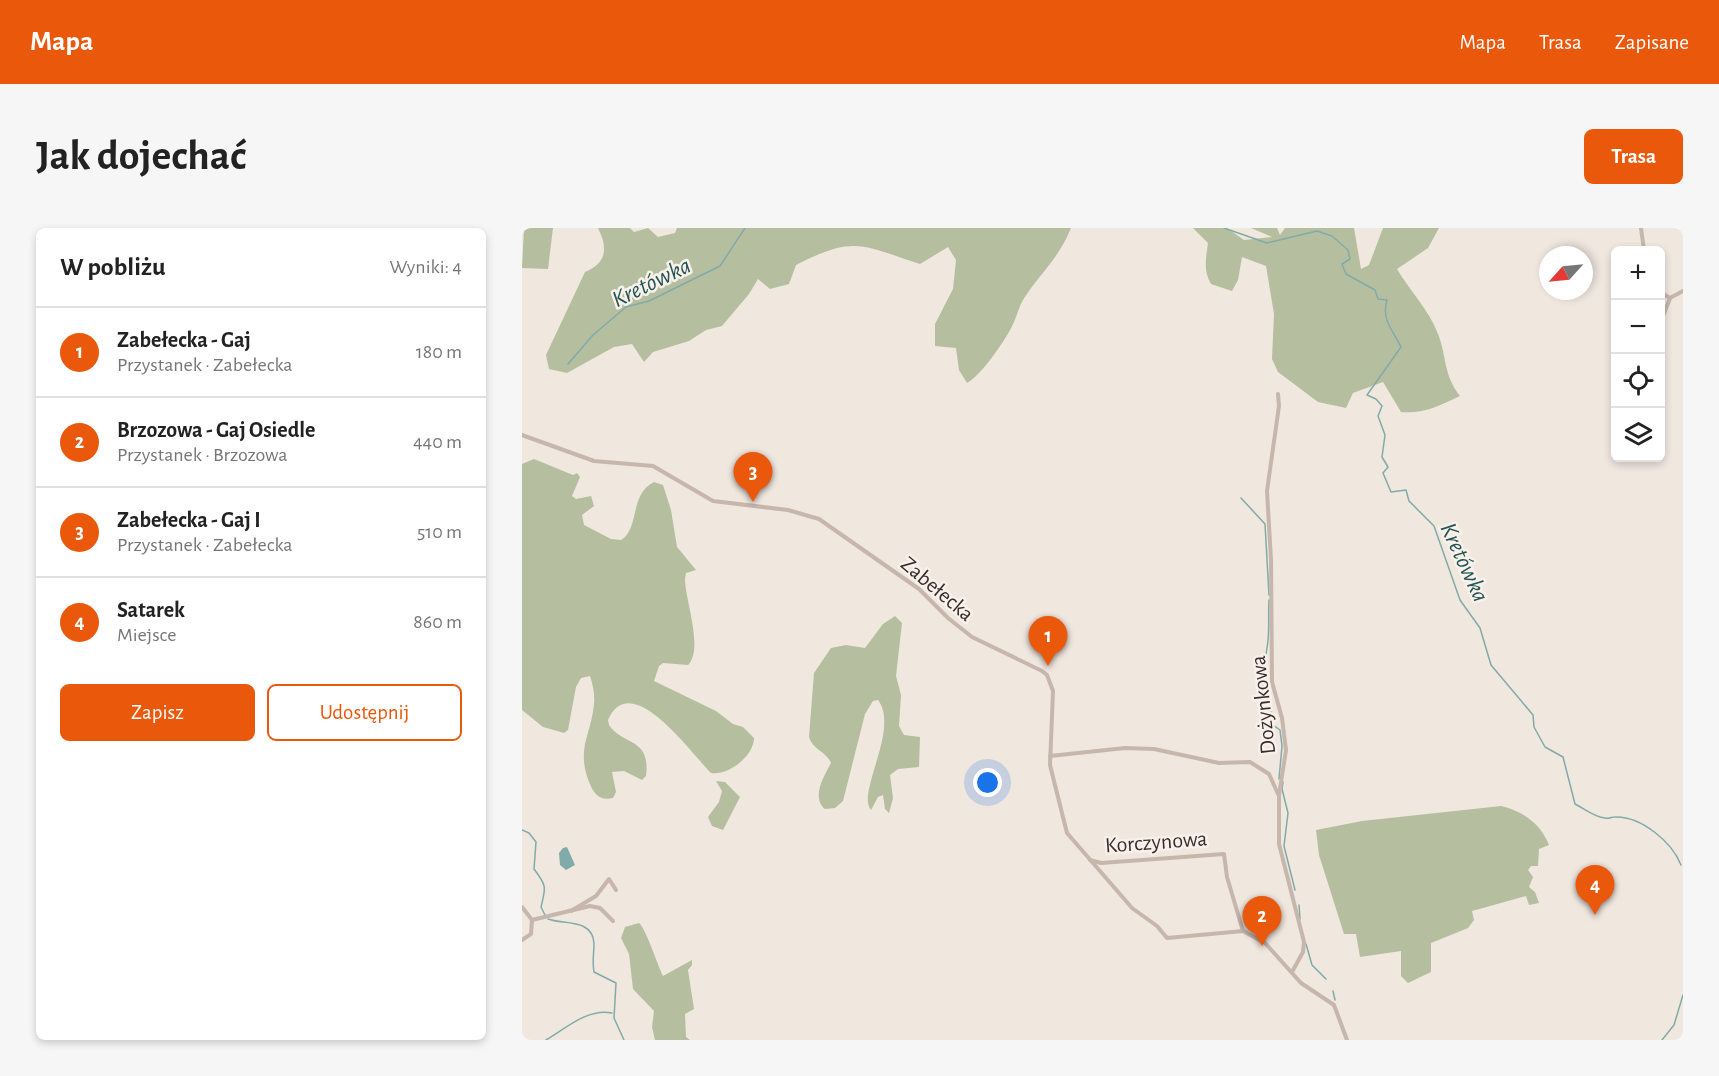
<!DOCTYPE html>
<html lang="pl">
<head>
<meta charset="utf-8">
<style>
  :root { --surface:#fff; --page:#f6f6f6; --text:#222; --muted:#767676; --line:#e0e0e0; --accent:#ea580c }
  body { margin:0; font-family:"Alegreya Sans",sans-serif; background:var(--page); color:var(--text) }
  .controls { position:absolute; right:18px; top:18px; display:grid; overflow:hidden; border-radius:9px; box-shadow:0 3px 9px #0003 }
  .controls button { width:54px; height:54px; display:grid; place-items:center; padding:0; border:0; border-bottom:2px solid var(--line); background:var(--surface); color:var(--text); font:30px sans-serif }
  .compass { position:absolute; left:1017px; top:18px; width:54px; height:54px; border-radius:50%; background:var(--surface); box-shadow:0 3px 9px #0003; rotate:243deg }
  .you { position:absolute; left:466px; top:555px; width:21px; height:21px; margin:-15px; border:4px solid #fff; border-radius:50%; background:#1a73e8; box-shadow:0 0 0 9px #1a73e833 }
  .badge { display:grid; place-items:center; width:39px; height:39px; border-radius:50%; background:var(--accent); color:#fff; font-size:20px; font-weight:700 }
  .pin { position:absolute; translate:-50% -50px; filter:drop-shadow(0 2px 3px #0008) }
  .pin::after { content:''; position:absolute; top:32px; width:21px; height:18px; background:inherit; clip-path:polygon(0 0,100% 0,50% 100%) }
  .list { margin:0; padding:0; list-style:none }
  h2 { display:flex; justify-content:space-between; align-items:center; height:78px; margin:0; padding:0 24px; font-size:26px }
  h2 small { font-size:20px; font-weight:400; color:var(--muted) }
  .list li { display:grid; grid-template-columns:39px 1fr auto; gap:18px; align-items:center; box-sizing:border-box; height:90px; padding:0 24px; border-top:2px solid var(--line) }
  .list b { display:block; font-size:22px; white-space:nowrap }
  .list p { margin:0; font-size:20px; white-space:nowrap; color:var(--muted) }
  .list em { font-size:20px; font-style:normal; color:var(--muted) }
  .actions { display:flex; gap:12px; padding:18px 24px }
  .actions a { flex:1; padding:14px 0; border:2px solid var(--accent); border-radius:9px; text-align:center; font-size:21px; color:var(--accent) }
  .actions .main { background:var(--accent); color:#fff }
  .icon { flex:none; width:33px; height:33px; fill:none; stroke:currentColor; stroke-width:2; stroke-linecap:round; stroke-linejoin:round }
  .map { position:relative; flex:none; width:1161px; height:812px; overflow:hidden; border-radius:9px }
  header { display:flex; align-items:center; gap:36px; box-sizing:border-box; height:84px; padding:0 30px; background:var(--accent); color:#fff }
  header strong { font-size:28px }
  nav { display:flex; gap:33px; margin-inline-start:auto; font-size:21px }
  .intro { display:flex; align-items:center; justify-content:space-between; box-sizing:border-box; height:144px; padding:0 36px }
  h1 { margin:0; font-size:42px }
  .button { padding:15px 27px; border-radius:9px; background:var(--accent); color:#fff; font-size:21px; font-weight:700 }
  main { display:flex; gap:36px; padding:0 36px }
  aside { flex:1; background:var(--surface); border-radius:9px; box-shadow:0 3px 9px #0003 }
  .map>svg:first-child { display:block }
  .green { fill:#b6bea0 }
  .water { fill:#81aba9 }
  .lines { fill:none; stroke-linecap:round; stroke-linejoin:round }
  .stream { stroke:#81aba9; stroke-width:1.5 }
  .street { stroke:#c7b6ac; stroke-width:4 }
  .labels { text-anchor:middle; stroke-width:5; stroke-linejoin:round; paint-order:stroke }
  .street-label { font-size:22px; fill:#362d2a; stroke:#f8f1eb }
  .water-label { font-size:24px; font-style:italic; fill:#245453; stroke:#f8f1eb }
</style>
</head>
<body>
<header>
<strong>Mapa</strong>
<nav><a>Mapa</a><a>Trasa</a><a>Zapisane</a></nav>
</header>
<div class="intro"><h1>Jak dojechać</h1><a class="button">Trasa</a></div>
<main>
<aside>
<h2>W pobliżu<small>Wyniki: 4</small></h2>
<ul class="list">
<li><span class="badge">1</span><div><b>Zabełecka - Gaj</b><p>Przystanek · Zabełecka</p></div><em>180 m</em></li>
<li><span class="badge">2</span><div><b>Brzozowa - Gaj Osiedle</b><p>Przystanek · Brzozowa</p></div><em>440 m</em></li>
<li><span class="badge">3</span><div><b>Zabełecka - Gaj I</b><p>Przystanek · Zabełecka</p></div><em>510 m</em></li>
<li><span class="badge">4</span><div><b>Satarek</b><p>Miejsce</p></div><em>860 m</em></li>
</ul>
<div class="actions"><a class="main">Zapisz</a><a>Udostępnij</a></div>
</aside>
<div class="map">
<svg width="1161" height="812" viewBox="0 0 1161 812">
  <rect width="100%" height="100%" fill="#f0e7df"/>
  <g class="green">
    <path d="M 2,0 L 31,0 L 26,41 L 0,40 Z"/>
    <path d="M 76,0 L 108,0 L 112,4 L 126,0 L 136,9 L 153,5 L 155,0 L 549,0 C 536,32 518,45 501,72 C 497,79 495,87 492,94 C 485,110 460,147 445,155 L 437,142 L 434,120 L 413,118 L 413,96 L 431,61 L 434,32 L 426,19 L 398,36 C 339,17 333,7 274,37 L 267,56 L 248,61 L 236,51 L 227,66 L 200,98 L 184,102 L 167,113 L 131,124 L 122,134 L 110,116 L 92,119 L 45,145 L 27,141 L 24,127 L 63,44 C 85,35 86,20 76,0 Z"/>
    <path d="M 671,0 L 705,0 L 722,12 L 750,9 L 729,0 L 755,0 L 758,7 L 763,0 L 832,0 L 839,41 L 847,37 L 861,0 L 917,0 L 906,20 L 875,41 C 888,63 907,82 916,106 C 925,129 921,146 938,168 C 917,178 902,186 879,184 L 861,154 L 831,165 L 824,180 L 796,174 L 756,144 L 750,131 L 752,86 L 744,38 L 720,29 L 716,52 L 710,63 L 689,56 C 681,42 684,30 686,15 Z"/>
    <path d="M 12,231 L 51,247 L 55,245 L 58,249 L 50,268 L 54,271 L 69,268 L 72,278 L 60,287 L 62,297 L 89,311 L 99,312 C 118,301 107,266 132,254 L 141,257 L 149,282 L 155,319 L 174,342 L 164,345 L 163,351 C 163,372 182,421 166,437 L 141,435 L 137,438 L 132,453 L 194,483 L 211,496 L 221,499 L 232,510 C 232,528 206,548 189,545 C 171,528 109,439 86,492 L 87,497 C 101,518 129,509 124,548 L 120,552 L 102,543 L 90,544 L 94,564 L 91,570 C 77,573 72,566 67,554 C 54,520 69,508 72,476 C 73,467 71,457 68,448 L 59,450 L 54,459 L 46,502 L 42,505 L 21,499 L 0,482 L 0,236 Z"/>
    <path d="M 373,388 L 380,395 L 374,448 L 379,467 L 377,498 L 382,507 L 398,509 L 397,539 L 376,541 L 368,547 L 371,570 L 367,585 L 363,581 L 361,567 L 356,569 L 349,582 C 334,565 378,501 356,472 L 351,473 L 343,486 L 321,573 L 313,580 L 303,581 C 289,569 302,548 309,535 C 305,524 291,522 287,509 L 292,445 L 309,420 L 324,417 L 343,420 L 361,396 Z"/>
    <path d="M 194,553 L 203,554 L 218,569 L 201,602 L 190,598 L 186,589 L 197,574 L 200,563 Z"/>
    <path d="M 979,578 C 1001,583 1019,596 1027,617 L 1017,621 L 1016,638 L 1009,638 L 1006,642 L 1011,649 L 1007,659 L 1013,664 L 1017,675 L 1007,677 L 1004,668 L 950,683 L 952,692 L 946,700 L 909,715 L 909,744 L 886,755 L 879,748 L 879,723 L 838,729 L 834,706 L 822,706 L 797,627 L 794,602 L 840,593 Z"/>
    <path d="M 117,695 C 124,701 136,738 141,748 L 170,732 L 170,737 L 166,742 L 172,781 L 163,786 L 164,809 L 168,812 L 133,812 L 130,799 L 132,783 L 111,761 L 107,726 L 99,710 L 103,699 Z"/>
  </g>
  <path class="water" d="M 45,619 L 53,637 L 44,642 L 38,637 L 37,625 L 41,620 Z"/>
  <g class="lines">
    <g class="stream">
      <path d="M 702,0 L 745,15 L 795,3 L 810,8 L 826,22 L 828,31 L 820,36 L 824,46 L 853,62 L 856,71 L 865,72 C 859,92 871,102 879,119 L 845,167 L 854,171 L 860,178 L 856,188 L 863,207 L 860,229 L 866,239 L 861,245 L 869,264 L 884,262 L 887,273 L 912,298 L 938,372 L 958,400 L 969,437 L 1011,487 L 1012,499 L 1023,519 L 1041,529 L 1053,576 C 1063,581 1072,589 1083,590 C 1089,591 1087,589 1093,589 C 1119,588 1150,614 1159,637"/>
      <path d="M 46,136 L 71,107 L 104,79 L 127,73 L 198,38 L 223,0"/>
      <path d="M 719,270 L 743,296 L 747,367"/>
      <path d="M 747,372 C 746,388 748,404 745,420 C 741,452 734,452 750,485"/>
      <path d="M 751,497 L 758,502 L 760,518 L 757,551"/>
      <path d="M 761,554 L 760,561 L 766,585 L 762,618 L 773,662"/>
      <path d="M 0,602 L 7,605 L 14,614 L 12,641 C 25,658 24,659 19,679 L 23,687"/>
      <path d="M 777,677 L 778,691"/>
      <path d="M 26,691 C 41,697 70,690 72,715 C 72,726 70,733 72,744 L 94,755 L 92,790 L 102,812"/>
      <path d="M 784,716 L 790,737 L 804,751"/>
      <path d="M 811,763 L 813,772"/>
      <path d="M 24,812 C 44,800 66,780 90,785"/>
      <path d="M 1140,812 L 1152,797 L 1161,767"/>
    </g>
    <g class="street">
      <path d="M 1119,0 L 1122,22"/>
      <path d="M 1138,64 L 1148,70 L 1161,63"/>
      <path d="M 1138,134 L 1141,127 L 1140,91 L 1148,70"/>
      <path d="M 756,166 L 757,178 L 745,263 L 749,332 L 750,454 L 760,490 L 764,522 L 757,567 L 757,616 L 782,714 L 781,724 L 770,744"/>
      <path d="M 0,207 L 72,233 L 131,238 L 191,273 L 266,282 L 297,291 L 397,361 L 426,390 L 450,409 L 520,443 L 525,447 L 531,463 L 528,537 L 545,605 L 610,680 L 635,698 L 645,710 L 721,703"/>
      <path d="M 528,528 L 603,520 L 632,521 L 697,535 L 728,534 L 747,546 L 756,566"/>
      <path d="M 568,632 L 579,635 L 702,626 L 705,649 L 721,703 L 743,715 L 779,755 L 812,777 L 825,812"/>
      <path d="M 0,679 L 10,692 L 9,706 L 0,712"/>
      <path d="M 49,683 L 74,668 L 87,651 L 94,662"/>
      <path d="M 10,692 L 68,678 L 78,680 L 91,693"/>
    </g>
  </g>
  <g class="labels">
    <g class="street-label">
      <text transform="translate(416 360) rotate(40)" y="8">Zabełecka</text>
      <text transform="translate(740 477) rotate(-96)" y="8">Dożynkowa</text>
      <text transform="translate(634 613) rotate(-4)" y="8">Korczynowa</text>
    </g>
    <g class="water-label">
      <text transform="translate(129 54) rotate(-26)" y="8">Kretówka</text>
      <text transform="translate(943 334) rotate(65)" y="8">Kretówka</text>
    </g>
  </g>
</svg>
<div class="controls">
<button>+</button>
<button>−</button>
<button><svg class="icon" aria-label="locate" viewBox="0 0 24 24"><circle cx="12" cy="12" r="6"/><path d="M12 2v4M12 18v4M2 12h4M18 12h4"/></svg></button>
<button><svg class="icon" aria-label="layers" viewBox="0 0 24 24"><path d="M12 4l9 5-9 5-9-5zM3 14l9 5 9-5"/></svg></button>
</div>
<svg class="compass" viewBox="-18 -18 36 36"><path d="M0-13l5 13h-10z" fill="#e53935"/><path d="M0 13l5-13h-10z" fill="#767676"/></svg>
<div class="you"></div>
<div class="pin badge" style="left:526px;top:438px">1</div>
<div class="pin badge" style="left:740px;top:718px">2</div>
<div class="pin badge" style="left:231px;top:274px">3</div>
<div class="pin badge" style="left:1073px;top:687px">4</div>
</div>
</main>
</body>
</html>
